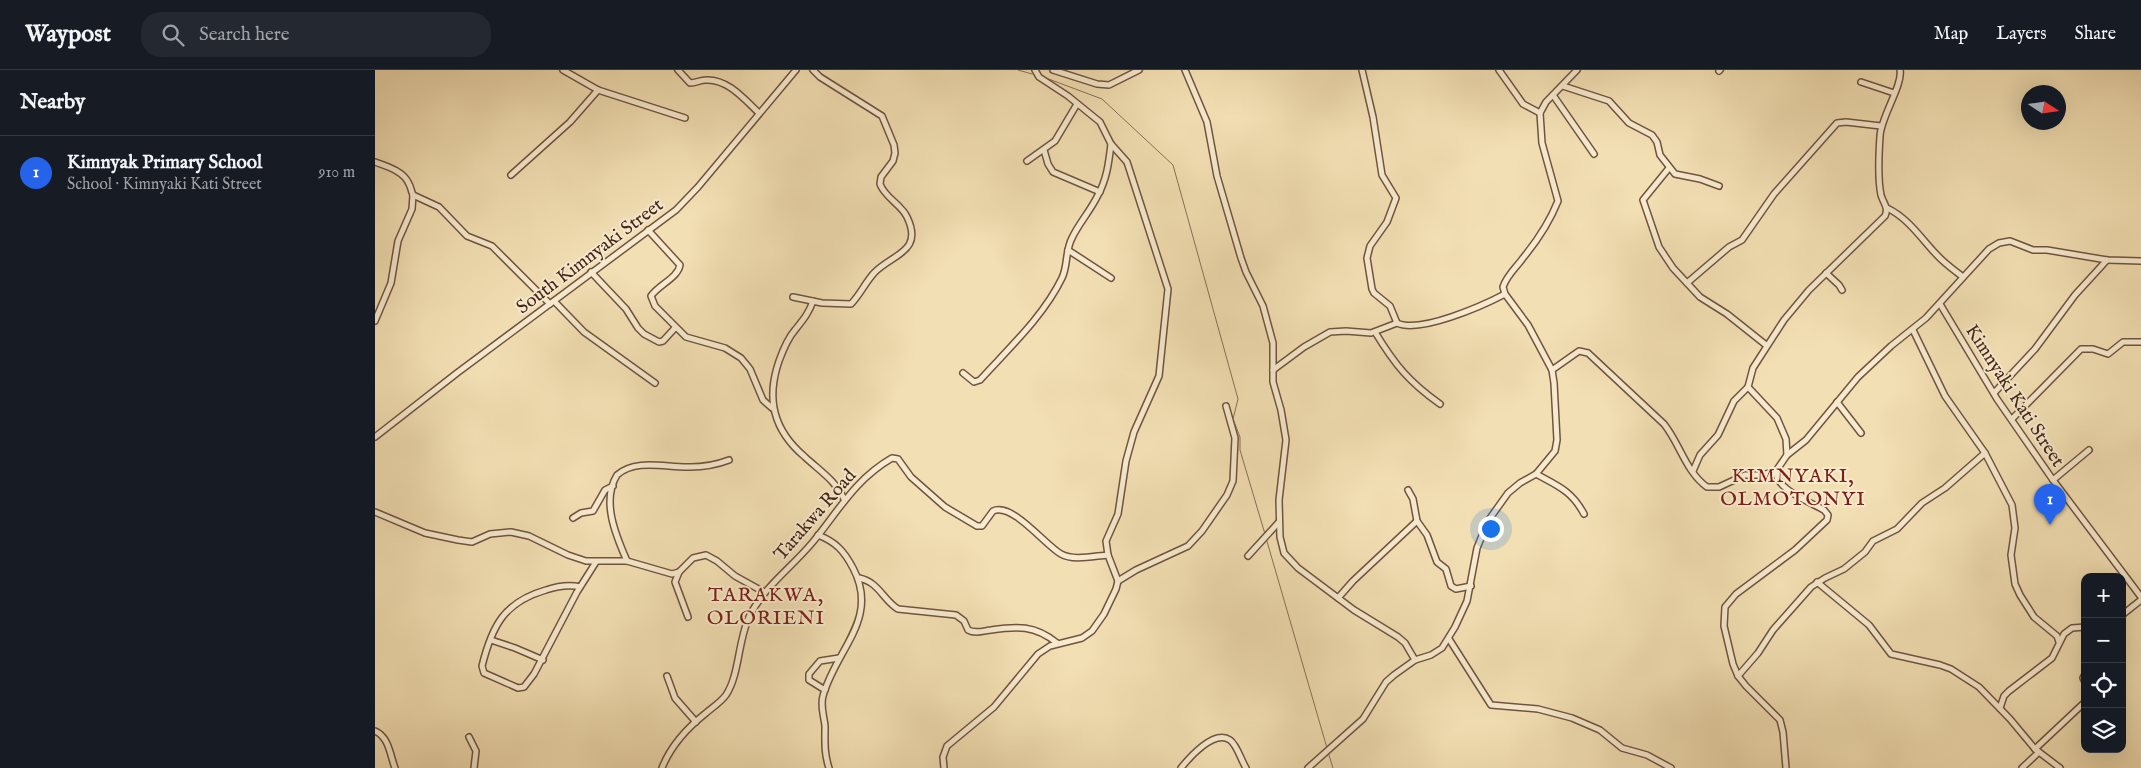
<!DOCTYPE html>
<html lang="en">
<head>
<meta charset="utf-8">
<style>
  :root { --surface:#171b24; --page:#242831; --text:#f1f3f6; --muted:#9ea1a6; --line:#363941; --accent:#2563eb }
  body { margin:0; font-family:"IM FELL English",serif; background:var(--page); color:var(--text) }
  .controls { position:absolute; right:15px; bottom:15px; display:grid; overflow:hidden; border-radius:10px; box-shadow:0 5px 20px #0002 }
  .controls button { width:45px; height:45px; display:grid; place-items:center; padding:0; border:0; border-bottom:1px solid var(--line); background:var(--surface); color:var(--text); font:25px sans-serif }
  .compass { position:absolute; left:1646px; top:15px; width:45px; height:45px; border-radius:50%; background:var(--surface); box-shadow:0 5px 20px #0002; rotate:102deg }
  .you { position:absolute; left:1115px; top:458px; width:18px; height:18px; margin:-12px; border:4px solid #fff; border-radius:50%; background:#1a73e8; box-shadow:0 0 0 8px #1a73e833 }
  .badge { display:grid; place-items:center; width:32px; height:32px; border-radius:50%; background:var(--accent); color:#fff; font-size:16px; font-weight:700 }
  .pin { position:absolute; translate:-50% -41px; filter:drop-shadow(0 1px 2px #0008) }
  .pin::after { content:''; position:absolute; top:26px; width:18px; height:15px; background:inherit; clip-path:polygon(0 0,100% 0,50% 100%) }
  .list { margin:0; padding:0; list-style:none }
  h2 { display:flex; justify-content:space-between; align-items:center; height:65px; margin:0; padding:0 20px; font-size:21px }
  h2 small { font-size:16px; font-weight:400; color:var(--muted) }
  .list li { display:grid; grid-template-columns:32px 1fr auto; gap:15px; align-items:center; box-sizing:border-box; height:75px; padding:0 20px; border-top:1px solid var(--line) }
  .list b { display:block; font-size:19px; white-space:nowrap }
  .list p { margin:0; font-size:16px; white-space:nowrap; color:var(--muted) }
  .list em { font-size:16px; font-style:normal; color:var(--muted) }
  .icon { flex:none; width:28px; height:28px; fill:none; stroke:currentColor; stroke-width:2; stroke-linecap:round; stroke-linejoin:round }
  .map { position:relative; flex:none; width:1766px; height:698px; overflow:hidden }
  header { display:flex; align-items:center; gap:30px; box-sizing:border-box; height:70px; padding:0 25px; background:var(--surface); border-bottom:1px solid var(--line) }
  header strong { font-size:24px }
  nav { display:flex; gap:28px; margin-inline-start:auto; font-size:18px }
  .search { width:350px; height:45px; background:var(--page); display:flex; align-items:center; gap:12px; box-sizing:border-box; padding:0 18px; border-radius:20px; color:var(--muted); font-size:19px }
  main { display:flex }
  aside { flex:1; background:var(--surface) }
  .map>svg:first-child { display:block }
  .lines { fill:none; stroke-linecap:round; stroke-linejoin:round }
  .stream { stroke:#896f56; stroke-width:1 }
  .minor-casing { stroke:#705440; stroke-width:8 }
  .minor { stroke:#f7eace; stroke-width:5 }
  .labels { text-anchor:middle; stroke-width:4; stroke-linejoin:round; paint-order:stroke }
  .street-label { font-size:19px; fill:#442619; stroke:#f7eace }
  .neighbourhood-label { font-size:20px; letter-spacing:1px; fill:#7a1f14; stroke:#f7eace }
</style>
</head>
<body>
<header>
<strong>Waypost</strong>
<div class="search"><svg class="icon" aria-label="search" viewBox="0 0 24 24"><circle cx="10" cy="10" r="6"/><path d="M15 15l6 6"/></svg>Search here</div>
<nav><a>Map</a><a>Layers</a><a>Share</a></nav>
</header>
<main>
<aside>
<h2>Nearby<small></small></h2>
<ul class="list">
<li><span class="badge">1</span><div><b>Kimnyak Primary School</b><p>School · Kimnyaki Kati Street</p></div><em>910 m</em></li>
</ul>
</aside>
<div class="map">
<svg width="1766" height="698" viewBox="0 0 1766 698">
  <rect width="100%" height="100%" fill="#f2dfb3"/>
  <filter id="stains"><feTurbulence type="fractalNoise" baseFrequency=".004" numOctaves="4"/><feColorMatrix values="0 0 0 0 .2 0 0 0 0 .09 0 0 0 0 .02 0 0 0 .5 -.17"/></filter>
  <radialGradient id="worn" r=".72"><stop offset=".6" stop-color="#630" stop-opacity="0"/><stop offset="1" stop-color="#630" stop-opacity=".3"/></radialGradient>
  <g class="lines">
    <g class="stream">
      <path d="M 643,0 L 657,4"/>
      <path d="M 671,8 L 727,29 L 798,95 L 863,329 L 858,349 L 865,367 L 865,380 L 890,464"/>
      <path d="M 891,468 L 952,678"/>
      <path d="M 953,682 L 958,698"/>
    </g>
    <defs>
      <g id="minor">
        <path d="M 188,0 L 223,20 L 310,48"/>
        <path d="M 303,0 L 315,13 C 321,13 325,10 331,10 C 353,9 369,29 384,43"/>
        <path d="M 678,0 L 722,14 L 734,15 L 764,0"/>
        <path d="M 810,0 L 832,52 L 842,106 L 866,188 L 871,202 L 888,236 L 898,273 L 898,312 L 906,340 L 911,370 L 904,430 L 905,467 L 909,483 L 923,498 L 979,540 L 1023,567 L 1030,573 L 1040,590"/>
        <path d="M 987,0 L 998,47 L 1007,105 L 1021,128 L 1012,152 L 995,176 L 992,188 L 997,219 L 999,223 L 1015,236 L 1022,253 C 1045,264 1109,235 1130,224"/>
        <path d="M 1124,0 L 1148,34 L 1165,43"/>
        <path d="M 1344,1 L 1345,0"/>
        <path d="M 1486,12 L 1519,23"/>
        <path d="M 1188,16 L 1234,31 L 1254,53 L 1277,65 L 1282,72 L 1285,85 L 1300,104 L 1325,109 L 1344,116"/>
        <path d="M 1178,25 L 1219,84"/>
        <path d="M 669,80 L 673,94 L 678,102 L 725,122"/>
        <path d="M 652,91 L 680,71 L 702,34"/>
        <path d="M 0,92 C 11,96 29,101 34,114 C 36,117 36,121 38,125 L 64,137 L 92,166 L 117,176 L 175,234"/>
        <path d="M 1294,98 L 1268,130 L 1284,177 L 1298,198 L 1325,227 L 1352,244 L 1391,275"/>
        <path d="M 136,105 L 195,52 L 223,20"/>
        <path d="M 1512,138 C 1533,148 1545,167 1561,184 C 1569,193 1579,200 1588,207"/>
        <path d="M 273,160 L 305,195 C 303,208 283,215 276,226 L 280,236 L 311,267 L 350,278 L 366,288 L 375,299 L 388,330 L 397,338"/>
        <path d="M 693,180 L 736,208"/>
        <path d="M 216,202 L 251,239 L 263,258 L 269,264 L 284,272 L 288,271 L 300,258"/>
        <path d="M 1451,203 L 1464,215 L 1467,220"/>
        <path d="M 1312,213 L 1354,177 L 1367,170 L 1399,124 L 1462,53 L 1471,52 L 1506,56"/>
        <path d="M 418,227 L 447,233 L 476,234 C 485,225 490,213 499,203 C 517,184 549,182 532,147 C 526,134 510,128 505,114 L 506,107 L 518,91 L 520,83 L 519,75 L 507,46 L 445,7 L 438,0"/>
        <path d="M 179,231 L 209,262 L 280,313"/>
        <path d="M 438,231 C 434,243 428,250 420,260 C 413,268 408,280 404,291 C 391,329 398,360 430,387 C 445,401 460,410 469,429"/>
        <path d="M 1565,234 L 1622,329 L 1678,410 L 1766,527"/>
        <path d="M 0,251 L 16,213 L 23,171 L 37,139 L 38,125"/>
        <path d="M 1538,260 L 1570,326 L 1610,383 L 1637,435 L 1640,458 L 1636,485 L 1640,514 L 1645,525 L 1659,547 L 1682,566 L 1684,572"/>
        <path d="M 1000,262 C 1020,295 1034,312 1065,334"/>
        <path d="M 898,300 L 929,277 L 955,262 L 971,261 L 996,263 L 1022,253"/>
        <path d="M 1177,300 L 1204,281 L 1213,283 L 1289,354 C 1305,374 1311,402 1332,417 L 1344,417 L 1370,405 L 1387,405 L 1401,401"/>
        <path d="M 588,303 L 599,312 L 605,310 C 633,279 668,247 687,208 C 693,196 690,181 697,168 C 704,153 716,140 723,125 C 732,109 734,91 736,74"/>
        <path d="M 1619,323 L 1660,279 L 1700,225 L 1732,190"/>
        <path d="M 1462,332 L 1486,363"/>
        <path d="M 1637,349 L 1706,279 L 1718,279 L 1733,284 L 1748,272 L 1766,272"/>
        <path d="M 0,367 L 82,303 L 301,140 L 323,117 L 421,0"/>
        <path d="M 1412,385 L 1431,370 L 1483,307 L 1516,276 L 1551,248 L 1614,179 L 1624,173 L 1635,171 L 1658,180 L 1672,180 L 1732,190 L 1766,191"/>
        <path d="M 1318,401 L 1325,385 L 1343,365 L 1359,331 L 1373,317"/>
        <path d="M 1161,404 C 1183,416 1197,421 1209,444"/>
        <path d="M 1678,410 L 1714,380"/>
        <path d="M 1033,420 L 1038,429 L 1042,451 L 1052,465 L 1062,492 L 1071,499 L 1076,516 L 1081,519 L 1096,516"/>
        <path d="M 0,442 L 50,463 L 83,470 L 97,472 L 115,464 L 136,462 L 154,466 L 193,485 L 211,491 L 252,491 L 297,504 L 304,502 L 318,488 L 331,485 L 342,491 L 360,506 L 389,522"/>
        <path d="M 198,448 L 206,443 L 218,441 L 230,420 L 238,416"/>
        <path d="M 443,465 C 461,472 469,481 478,498 C 505,549 461,579 448,626 C 445,636 449,646 450,656 C 450,672 449,683 454,698"/>
        <path d="M 873,486 L 904,452"/>
        <path d="M 252,491 C 241,466 226,431 242,405 C 261,388 292,398 315,397 C 329,397 341,395 354,390"/>
        <path d="M 304,502 L 300,512 L 313,547"/>
        <path d="M 484,508 C 504,512 508,530 523,539 L 581,545 L 589,551 L 593,560 C 600,564 608,561 616,560 C 642,556 660,555 682,573"/>
        <path d="M 743,511 L 761,500 L 813,476 L 827,461 L 852,425 L 858,411 L 860,368 L 851,336"/>
        <path d="M 1442,512 L 1494,555 L 1516,584 L 1565,595 L 1576,599 L 1604,617 L 1635,649 L 1660,679 L 1685,698"/>
        <path d="M 205,517 C 193,514 183,516 171,520 C 129,532 117,556 107,596 L 109,603 L 143,618 L 149,617 L 159,604 L 202,522 L 221,492"/>
        <path d="M 963,528 L 978,511 L 1042,451"/>
        <path d="M 1747,545 L 1766,530"/>
        <path d="M 1074,569 L 1116,635 L 1163,639 L 1197,648 L 1225,660 L 1247,678 L 1272,685 L 1296,698"/>
        <path d="M 116,570 L 140,578 L 168,590"/>
        <path d="M 1710,604 L 1708,608 L 1710,612"/>
        <path d="M 292,606 L 300,628 L 321,652"/>
        <path d="M 1363,606 L 1383,583 L 1398,560 L 1436,517 L 1450,508 L 1469,499 L 1490,482 L 1498,471 L 1522,459 L 1547,433 L 1570,418 L 1610,383"/>
        <path d="M 450,620 L 434,610 L 434,604 L 445,591 L 464,588"/>
        <path d="M 1625,638 L 1629,626 L 1634,621 L 1677,588 L 1689,564 L 1697,558 L 1710,557"/>
        <path d="M 0,661 C 14,667 15,685 20,698"/>
        <path d="M 94,667 L 101,681 L 99,698"/>
        <path d="M 1660,679 L 1710,632"/>
        <path d="M 287,698 C 296,675 312,658 331,643 C 338,637 346,632 351,625 C 365,604 363,568 375,545 C 390,516 416,498 437,473 C 463,442 479,410 517,388 L 523,389 L 536,407 L 570,437 L 602,456 L 607,456 L 618,441 C 637,432 670,475 686,484 C 698,491 719,486 733,485"/>
        <path d="M 569,698 L 568,687 L 572,676 L 619,637 L 663,584 L 675,576 L 707,568 L 717,561 L 729,544 L 741,519 L 743,511 L 733,485 L 731,471 L 743,444 L 751,391 L 759,362 L 784,306 L 793,219 L 752,92 L 736,74 L 725,52 L 693,26 L 664,7 L 660,0"/>
        <path d="M 806,698 C 814,688 839,659 855,670 C 862,675 866,690 871,698"/>
        <path d="M 933,698 L 988,649 L 1011,612 L 1019,605 L 1040,590 L 1056,585 L 1067,578 L 1080,557 L 1092,531 L 1102,478 L 1113,451 L 1133,423 L 1145,413 L 1161,404 L 1180,381 L 1182,370 L 1179,313 L 1177,300 L 1153,255 L 1130,224 L 1128,217 C 1132,205 1141,198 1148,188 C 1162,171 1175,151 1183,131 L 1167,73 L 1165,43 L 1171,32 L 1202,0"/>
        <path d="M 1411,698 L 1408,662 L 1405,650 L 1371,616 L 1363,606 L 1358,594 L 1349,556 L 1350,537 L 1361,524 L 1420,480 L 1452,450 L 1453,445 L 1449,440 C 1435,432 1400,419 1401,401 L 1412,385 L 1411,369 L 1402,348 L 1373,317 L 1378,298 L 1409,250 L 1434,220 L 1510,146 C 1514,137 1508,133 1506,125 C 1503,111 1504,81 1505,66 C 1506,47 1528,15 1525,0"/>
        <path d="M 1647,698 L 1664,682"/>
      </g>
    </defs>
    <use href="#minor" class="minor-casing"/>
    <use href="#minor" class="minor"/>
  </g>
  <g class="labels">
    <g class="street-label">
      <text transform="translate(214 185) rotate(-37)" y="7">South Kimnyaki Street</text>
      <text transform="translate(1641 325) rotate(57)" y="7">Kimnyaki Kati Street</text>
      <text transform="translate(439 444) rotate(-49)" y="7">Tarakwa Road</text>
    </g>
    <g class="neighbourhood-label">
      <text x="1418" y="412">KIMNYAKI,<tspan x="1418" dy="23">OLMOTONYI</tspan></text>
      <text x="391" y="531">TARAKWA,<tspan x="391" dy="23">OLORIENI</tspan></text>
    </g>
  </g>
  <rect width="100%" height="100%" filter="url(#stains)"/>
  <rect width="100%" height="100%" fill="url(#worn)"/>
</svg>
<div class="controls">
<button>+</button>
<button>−</button>
<button><svg class="icon" aria-label="locate" viewBox="0 0 24 24"><circle cx="12" cy="12" r="6"/><path d="M12 2v4M12 18v4M2 12h4M18 12h4"/></svg></button>
<button><svg class="icon" aria-label="layers" viewBox="0 0 24 24"><path d="M12 4l9 5-9 5-9-5zM3 14l9 5 9-5"/></svg></button>
</div>
<svg class="compass" viewBox="-18 -18 36 36"><path d="M0-13l5 13h-10z" fill="#e53935"/><path d="M0 13l5-13h-10z" fill="#9ea1a6"/></svg>
<div class="you"></div>
<div class="pin badge" style="left:1675px;top:455px">1</div>
</div>
</main>
</body>
</html>
